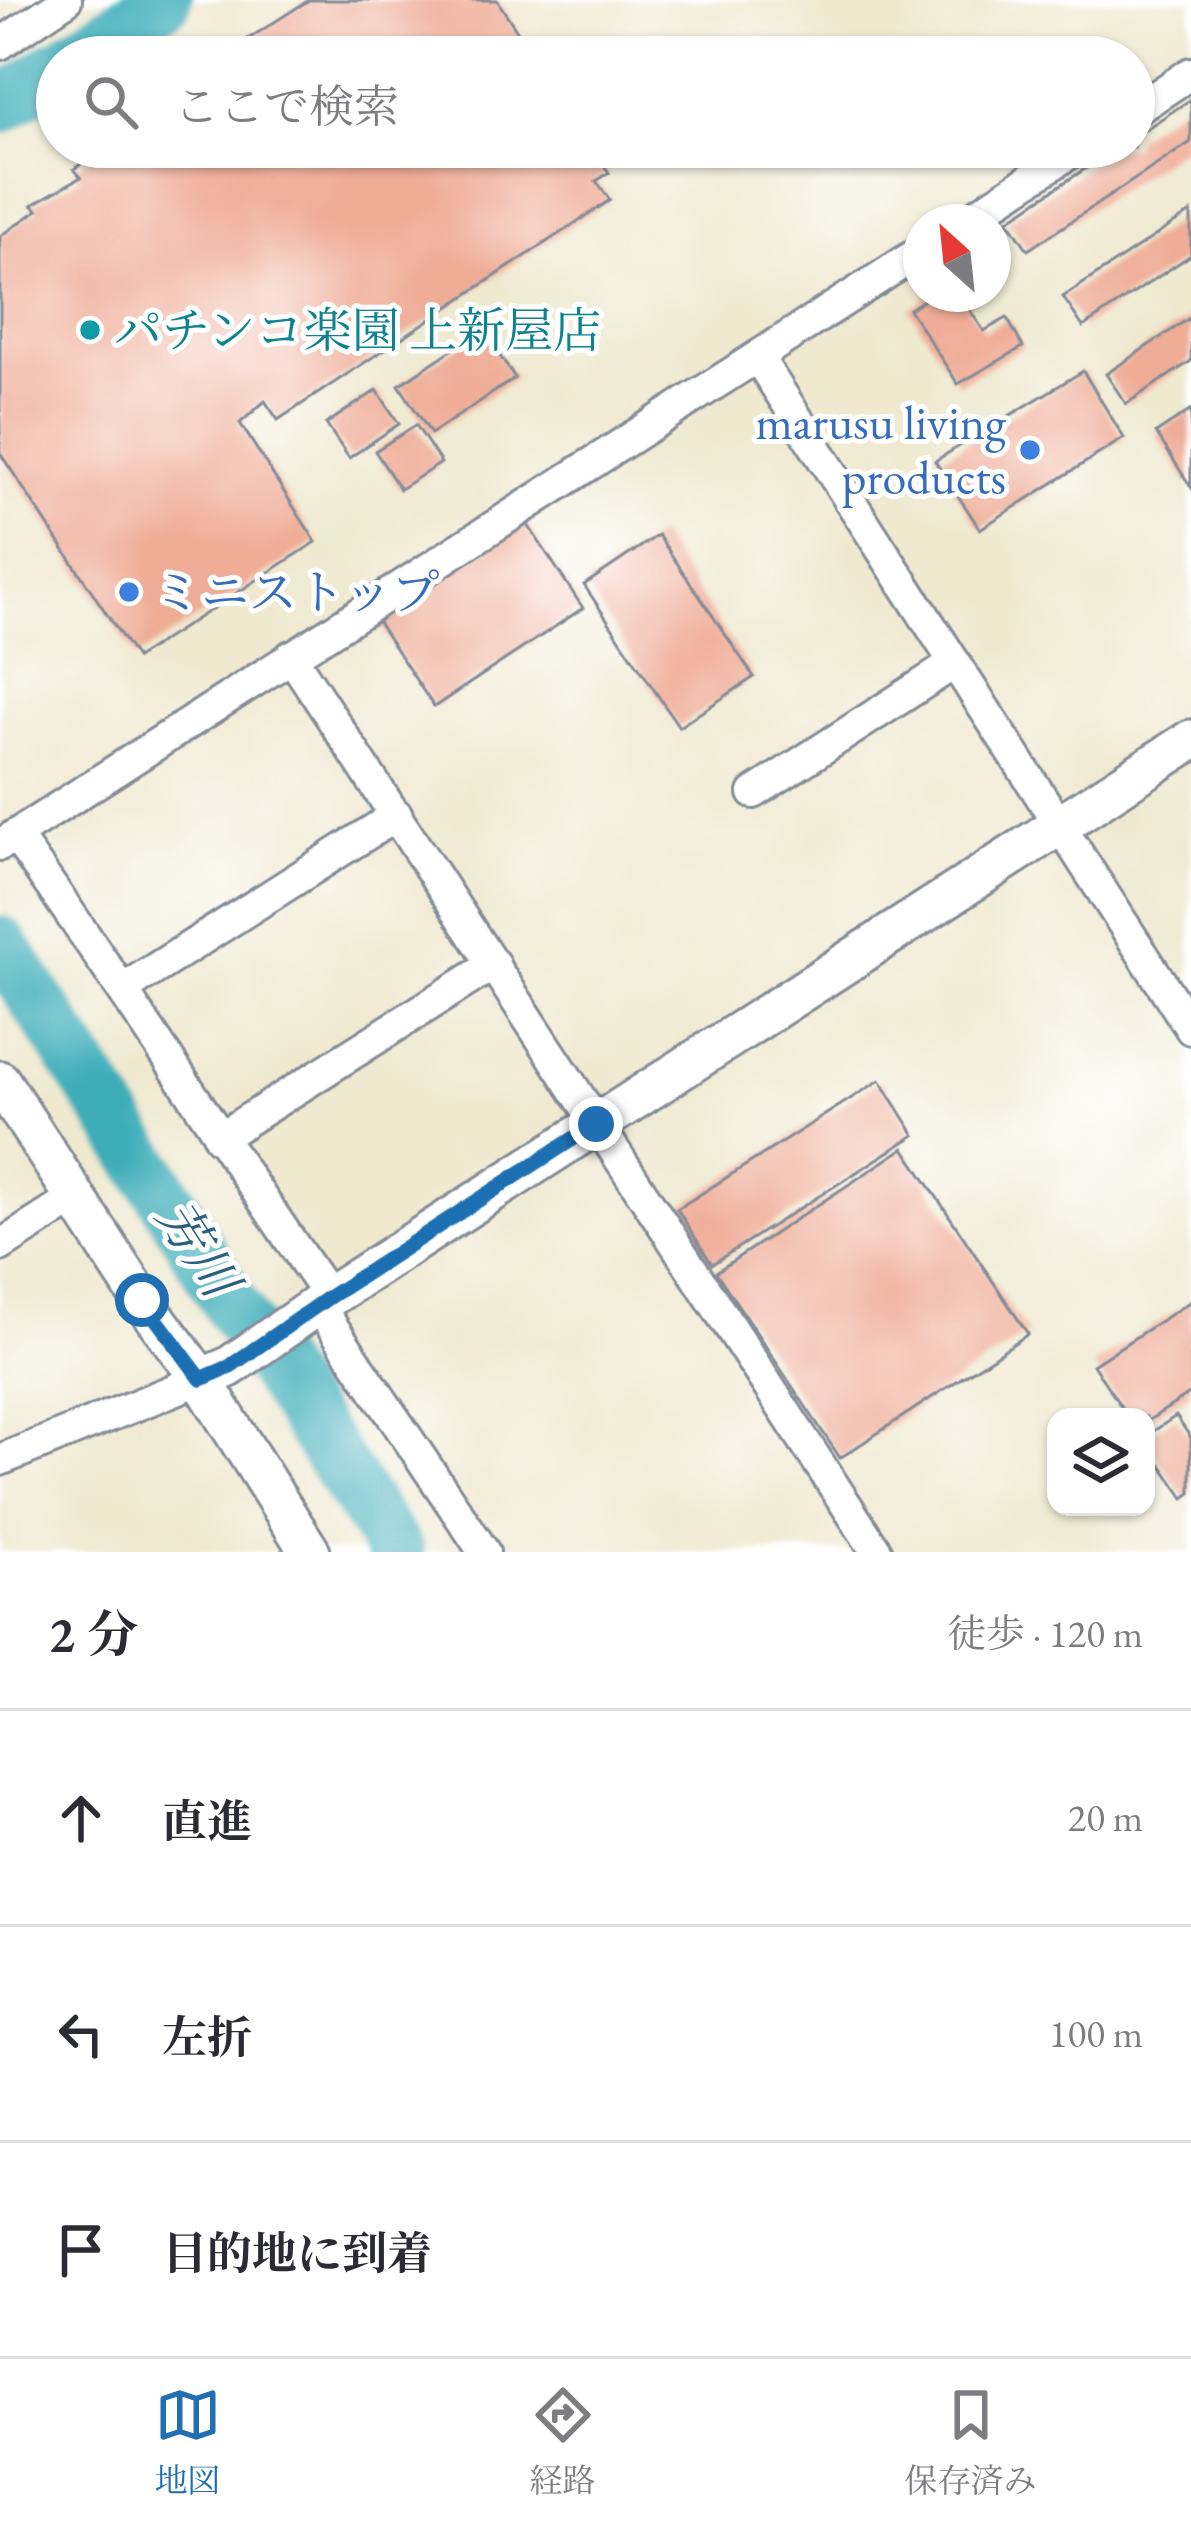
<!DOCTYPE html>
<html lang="ja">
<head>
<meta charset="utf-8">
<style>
  :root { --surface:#fff; --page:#f2f2f3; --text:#2b2b33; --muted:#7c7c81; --line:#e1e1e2; --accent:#1f6fb2 }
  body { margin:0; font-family:"EB Garamond","Noto Serif JP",serif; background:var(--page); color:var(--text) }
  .controls { position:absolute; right:36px; bottom:36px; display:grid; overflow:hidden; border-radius:24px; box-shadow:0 3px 9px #0004 }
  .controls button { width:108px; height:108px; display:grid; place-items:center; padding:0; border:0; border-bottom:3px solid var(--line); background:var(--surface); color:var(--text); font:60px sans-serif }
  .compass { position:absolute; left:903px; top:204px; width:108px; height:108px; border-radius:50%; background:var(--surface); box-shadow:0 3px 9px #0004; rotate:333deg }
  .stop { position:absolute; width:36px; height:36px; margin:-27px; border:9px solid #1f6fb2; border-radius:50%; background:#fff }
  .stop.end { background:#1f6fb2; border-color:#fff; box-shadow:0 3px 12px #0008 }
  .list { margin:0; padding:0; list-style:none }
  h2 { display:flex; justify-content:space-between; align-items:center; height:156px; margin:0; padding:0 48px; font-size:51px }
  h2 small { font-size:39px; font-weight:400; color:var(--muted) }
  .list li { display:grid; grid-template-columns:78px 1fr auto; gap:36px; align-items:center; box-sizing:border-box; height:216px; padding:0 48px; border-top:3px solid var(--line) }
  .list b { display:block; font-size:45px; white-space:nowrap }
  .list em { font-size:39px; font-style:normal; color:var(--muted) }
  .icon { flex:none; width:66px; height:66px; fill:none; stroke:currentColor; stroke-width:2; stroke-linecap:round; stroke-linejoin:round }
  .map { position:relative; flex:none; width:1191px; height:1552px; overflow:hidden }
  .search { position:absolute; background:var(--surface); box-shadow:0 3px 9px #0004; left:36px; right:36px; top:36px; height:132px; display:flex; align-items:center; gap:30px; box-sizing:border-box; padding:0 42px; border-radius:66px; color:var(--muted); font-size:45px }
  .sheet { height:804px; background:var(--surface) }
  nav { display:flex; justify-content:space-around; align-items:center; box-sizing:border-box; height:168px; border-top:3px solid var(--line); background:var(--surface); font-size:33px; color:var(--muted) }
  nav a { display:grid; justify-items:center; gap:6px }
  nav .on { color:var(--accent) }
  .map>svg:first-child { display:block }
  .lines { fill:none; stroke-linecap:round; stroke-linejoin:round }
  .river { stroke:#3dadb9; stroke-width:57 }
  .building { fill:#efac96 }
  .minor-casing { stroke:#858c97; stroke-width:36 }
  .tertiary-casing { stroke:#858c97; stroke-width:45 }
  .minor { stroke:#fff; stroke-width:30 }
  .tertiary { stroke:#fff; stroke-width:39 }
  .route { stroke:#1f6fb2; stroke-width:15 }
  .culture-dot { fill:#0f9aa8; stroke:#fff; stroke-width:4.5 }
  .shop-dot { fill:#3f7fe0; stroke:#fff; stroke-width:4.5 }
  .labels { text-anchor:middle; stroke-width:10; stroke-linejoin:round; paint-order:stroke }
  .culture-label { font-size:48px; fill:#0d838f; stroke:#fff; text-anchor:start }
  .shop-label { font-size:48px; fill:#366cbe; stroke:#fff; text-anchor:end }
  .water-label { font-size:51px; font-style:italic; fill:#296182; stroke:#fff }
</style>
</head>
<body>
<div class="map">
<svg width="1191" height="1552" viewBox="0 0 1191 1552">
  <rect width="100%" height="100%" fill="#fff"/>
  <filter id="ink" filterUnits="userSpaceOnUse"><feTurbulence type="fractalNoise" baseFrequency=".00833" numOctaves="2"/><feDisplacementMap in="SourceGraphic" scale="24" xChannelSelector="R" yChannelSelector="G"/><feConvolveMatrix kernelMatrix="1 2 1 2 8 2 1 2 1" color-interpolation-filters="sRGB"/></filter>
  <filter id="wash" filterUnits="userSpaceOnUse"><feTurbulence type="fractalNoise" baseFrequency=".004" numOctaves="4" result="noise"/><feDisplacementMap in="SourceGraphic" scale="48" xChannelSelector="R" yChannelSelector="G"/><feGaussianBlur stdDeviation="2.7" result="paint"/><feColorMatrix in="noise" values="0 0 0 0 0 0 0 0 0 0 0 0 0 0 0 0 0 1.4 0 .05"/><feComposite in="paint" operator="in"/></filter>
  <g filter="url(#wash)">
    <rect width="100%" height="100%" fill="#efe9d0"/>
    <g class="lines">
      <g class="river">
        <path d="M 74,57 L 163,0"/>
        <path d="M 0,106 L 57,68"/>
        <path d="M 0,944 L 154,1178 L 237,1315 L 396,1552"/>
      </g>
    </g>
    <g id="blocks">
      <g class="building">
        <path d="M 309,0 L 497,0 L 534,57 L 220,57 Z"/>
        <path d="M 1191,99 L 1191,142 L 1028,250 L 1008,220 L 1118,147 L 1134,147 L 1134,137 Z"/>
        <path d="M 105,147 L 592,147 L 609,173 L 596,181 L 610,200 L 278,420 L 265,401 L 240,423 L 316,542 L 136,658 L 0,453 L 0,236 L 38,210 L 32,205 L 81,177 L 74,169 Z"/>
        <path d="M 1191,212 L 1191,255 L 1083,327 L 1063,297 Z"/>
        <path d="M 923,294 L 986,294 L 967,306 L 984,331 L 1007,318 L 1023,347 L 958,384 L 909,309 L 926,299 Z"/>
        <path d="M 1191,317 L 1191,361 L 1126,404 L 1106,374 Z"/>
        <path d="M 482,330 L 515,378 L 431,434 L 399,385 Z"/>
        <path d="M 1083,371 L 1124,438 L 980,529 L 935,461 Z"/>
        <path d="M 377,390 L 399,424 L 349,458 L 326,424 Z"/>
        <path d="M 1191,410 L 1191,487 L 1156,433 Z"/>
        <path d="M 416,425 L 441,463 L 400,489 L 375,451 Z"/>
        <path d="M 526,522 L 583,608 L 434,707 L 377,621 Z"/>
        <path d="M 658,535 L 754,677 L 679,727 L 584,585 Z"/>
        <path d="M 880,1080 L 915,1135 L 712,1264 L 677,1209 Z"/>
        <path d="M 904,1148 L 1028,1334 L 840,1458 L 716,1272 Z"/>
        <path d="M 1191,1301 L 1191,1393 L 1146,1422 L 1146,1417 L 1128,1417 L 1093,1365 Z"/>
        <path d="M 1176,1416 L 1191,1438 L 1191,1493 L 1184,1498 L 1146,1443 L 1146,1436 Z"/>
      </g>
    </g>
  </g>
  <g filter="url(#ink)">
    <use href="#blocks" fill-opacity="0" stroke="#858c97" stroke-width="3"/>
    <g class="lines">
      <defs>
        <g id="minor">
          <path d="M 0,44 L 66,0"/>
          <path d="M 1134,111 L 1191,73"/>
          <path d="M 965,222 L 1079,147"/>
          <path d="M 758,358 L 1191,1029"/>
          <path d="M 291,656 L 877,1552"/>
          <path d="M 754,793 L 955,663"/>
          <path d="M 15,835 C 123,986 223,1144 329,1297"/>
          <path d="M 0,845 L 921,251"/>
          <path d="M 125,988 L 397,815"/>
          <path d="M 219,1138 L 494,964"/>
          <path d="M 0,1246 L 75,1198"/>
          <path d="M 318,1305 L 484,1552"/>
          <path d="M 0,1460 L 201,1379"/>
        </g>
        <g id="tertiary">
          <path d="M 0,1081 L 142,1300 L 201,1379 L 310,1552"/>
          <path d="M 201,1379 L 229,1367 L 329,1297 L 1191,740"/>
        </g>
      </defs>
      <use href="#minor" class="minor-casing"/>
      <use href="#tertiary" class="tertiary-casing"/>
      <use href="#minor" class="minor"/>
      <use href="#tertiary" class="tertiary"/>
    </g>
  </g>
  <g class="lines" filter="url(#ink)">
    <path class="route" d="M 142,1300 L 201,1379 L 229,1367 L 329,1297 L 596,1124"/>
  </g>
  <circle class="culture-dot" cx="90" cy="330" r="12"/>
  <g class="shop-dot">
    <circle cx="1030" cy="450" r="12"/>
    <circle cx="129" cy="592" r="12"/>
  </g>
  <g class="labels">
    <g class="culture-label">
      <text x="114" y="347">パチンコ楽園 上新屋店</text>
    </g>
    <g class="shop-label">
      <text x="1006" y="439">marusu living<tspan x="1006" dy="55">products</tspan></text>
      <text x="153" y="609" text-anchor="start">ミニストップ</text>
    </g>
    <g class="water-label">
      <text transform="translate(198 1248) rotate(57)" y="18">芳川</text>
    </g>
  </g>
</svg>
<div class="controls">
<button><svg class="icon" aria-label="layers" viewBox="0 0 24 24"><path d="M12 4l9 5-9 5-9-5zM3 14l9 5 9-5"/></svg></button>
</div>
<svg class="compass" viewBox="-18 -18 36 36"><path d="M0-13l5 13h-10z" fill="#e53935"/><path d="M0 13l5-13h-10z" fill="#7c7c81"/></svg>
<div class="stop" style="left:142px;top:1300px"></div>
<div class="stop end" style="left:596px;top:1124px"></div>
<div class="search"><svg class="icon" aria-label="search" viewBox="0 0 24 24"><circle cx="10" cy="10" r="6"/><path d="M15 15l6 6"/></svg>ここで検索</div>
</div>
<section class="sheet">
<h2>2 分<small>徒歩 · 120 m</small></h2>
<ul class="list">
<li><svg class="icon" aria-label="ahead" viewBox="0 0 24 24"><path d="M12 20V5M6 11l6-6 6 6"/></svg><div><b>直進</b></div><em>20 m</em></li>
<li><svg class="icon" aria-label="left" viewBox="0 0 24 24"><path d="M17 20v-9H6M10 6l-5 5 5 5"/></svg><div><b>左折</b></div><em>100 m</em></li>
<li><svg class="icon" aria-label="arrive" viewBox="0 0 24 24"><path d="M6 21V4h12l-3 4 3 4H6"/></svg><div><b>目的地に到着</b></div></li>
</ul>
</section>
<nav>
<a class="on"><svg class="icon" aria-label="map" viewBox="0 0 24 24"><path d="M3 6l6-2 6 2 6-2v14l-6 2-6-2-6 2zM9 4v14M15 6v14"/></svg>地図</a>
<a><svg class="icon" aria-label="directions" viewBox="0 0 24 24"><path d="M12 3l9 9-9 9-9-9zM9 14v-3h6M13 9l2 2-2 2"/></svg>経路</a>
<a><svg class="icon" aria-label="saved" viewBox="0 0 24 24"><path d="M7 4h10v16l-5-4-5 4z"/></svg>保存済み</a>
</nav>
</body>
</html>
